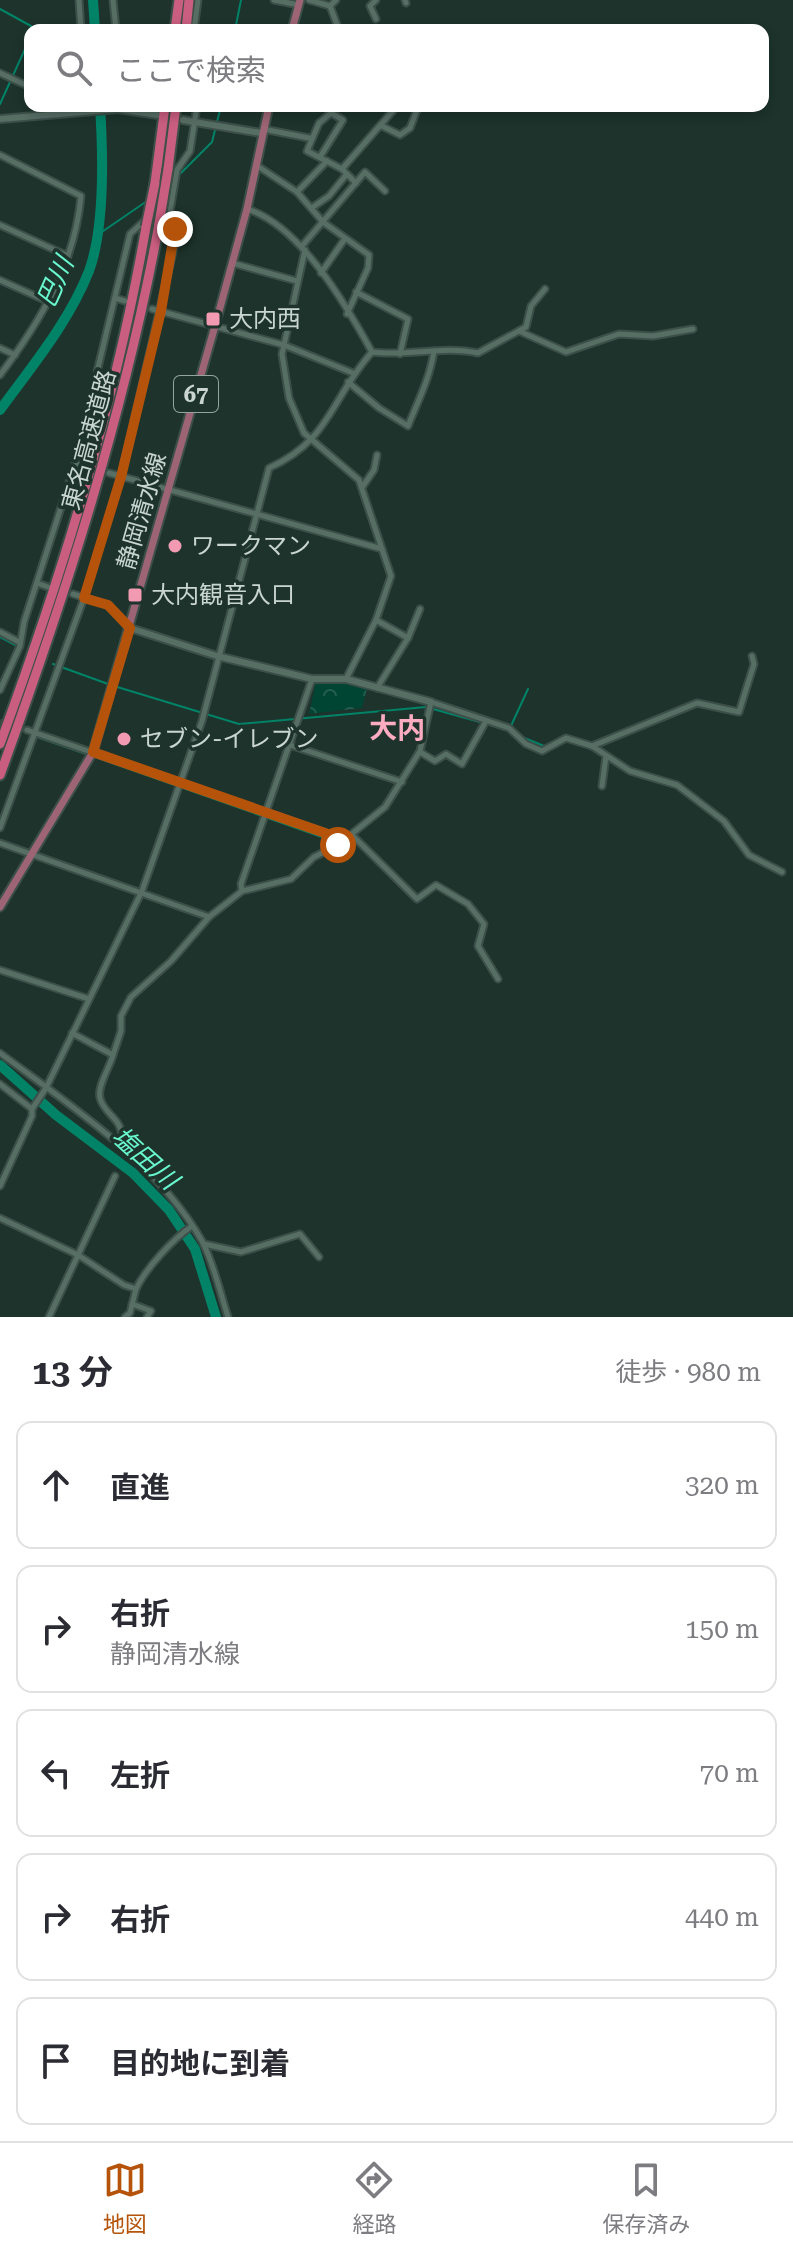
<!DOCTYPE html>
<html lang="ja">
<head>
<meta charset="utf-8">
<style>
  :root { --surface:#fff; --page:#f7f7f7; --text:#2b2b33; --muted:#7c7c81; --line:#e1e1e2; --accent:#b45309 }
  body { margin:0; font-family:"Roboto Serif","Noto Sans JP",serif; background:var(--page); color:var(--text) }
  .stop { position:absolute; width:24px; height:24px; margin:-18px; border:6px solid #b45309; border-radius:50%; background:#fff }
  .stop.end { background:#b45309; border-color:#fff; box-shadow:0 2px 8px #0008 }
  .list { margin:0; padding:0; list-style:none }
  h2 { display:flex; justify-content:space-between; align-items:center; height:104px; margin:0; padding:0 32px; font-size:34px }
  h2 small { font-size:26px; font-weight:400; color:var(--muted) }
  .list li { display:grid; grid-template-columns:52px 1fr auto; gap:24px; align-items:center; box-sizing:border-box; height:128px; margin:0 16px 16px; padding:0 16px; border:2px solid var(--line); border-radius:16px }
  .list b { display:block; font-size:30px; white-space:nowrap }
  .list p { margin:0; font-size:26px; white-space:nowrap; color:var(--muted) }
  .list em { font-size:26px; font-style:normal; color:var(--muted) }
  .icon { flex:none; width:44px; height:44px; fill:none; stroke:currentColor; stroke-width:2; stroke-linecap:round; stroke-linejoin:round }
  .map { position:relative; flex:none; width:793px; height:1317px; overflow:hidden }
  .search { position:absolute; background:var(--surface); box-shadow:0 4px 12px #0003; left:24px; right:24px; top:24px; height:88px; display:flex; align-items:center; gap:20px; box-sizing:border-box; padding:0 28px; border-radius:16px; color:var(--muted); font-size:30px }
  .sheet { height:824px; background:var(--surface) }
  nav { display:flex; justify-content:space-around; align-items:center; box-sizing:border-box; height:112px; border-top:2px solid var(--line); background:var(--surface); font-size:22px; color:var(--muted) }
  nav a { display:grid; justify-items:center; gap:4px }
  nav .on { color:var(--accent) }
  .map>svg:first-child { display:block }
  .park { fill:url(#park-crowns) }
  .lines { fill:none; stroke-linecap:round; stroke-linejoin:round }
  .stream { stroke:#008367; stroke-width:2 }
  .river { stroke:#008367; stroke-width:10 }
  .minor-tunnel { stroke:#374b45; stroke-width:5; stroke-dasharray:5 2.5; stroke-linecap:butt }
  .minor-casing { stroke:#3c4f49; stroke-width:9 }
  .tertiary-casing { stroke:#3c4f49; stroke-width:10 }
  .primary-casing { stroke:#3c4f49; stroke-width:11 }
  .motorway-casing { stroke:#3c4f49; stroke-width:13 }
  .minor { stroke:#576e65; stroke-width:5 }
  .tertiary { stroke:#576e65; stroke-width:6 }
  .primary { stroke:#9c6475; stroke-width:7 }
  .motorway { stroke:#ca5e80; stroke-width:9 }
  .motorway-bridge-casing { stroke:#3c4f49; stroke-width:13; stroke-linecap:butt }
  .motorway-bridge { stroke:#ca5e80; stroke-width:9 }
  .route { stroke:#b45309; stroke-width:10 }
  .poi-dot { fill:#f19ab2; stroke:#1d332c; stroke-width:3 }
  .labels { text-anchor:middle; stroke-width:7; stroke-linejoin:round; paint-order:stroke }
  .shield { fill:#1d332c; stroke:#95a49f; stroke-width:2 }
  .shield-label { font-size:22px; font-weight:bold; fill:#c8d5d0 }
  .poi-label { font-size:24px; fill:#c8d5d0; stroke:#1d332c; text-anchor:start }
  .street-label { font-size:24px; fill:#c8d5d0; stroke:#1d332c }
  .water-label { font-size:26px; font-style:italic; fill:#69f8ce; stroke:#1d332c }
  .quarter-label { font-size:28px; font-weight:bold; fill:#feacc2; stroke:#1d332c }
</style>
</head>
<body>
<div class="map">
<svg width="793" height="1317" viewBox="0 0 793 1317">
  <defs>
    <pattern id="park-crowns" width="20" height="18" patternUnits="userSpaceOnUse" patternTransform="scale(2)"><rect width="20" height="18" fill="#004434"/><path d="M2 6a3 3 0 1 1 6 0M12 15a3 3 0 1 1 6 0" fill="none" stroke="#245e50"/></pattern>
  </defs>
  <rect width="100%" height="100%" fill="#1d332c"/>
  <path class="park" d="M 316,682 L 345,682 L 367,689 L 362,708 L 309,714 Z"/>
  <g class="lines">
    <g class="stream">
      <path d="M 0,9 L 31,26 L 32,30"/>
      <path d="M 235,30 L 241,0"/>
      <path d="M 0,104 L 30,38"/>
      <path d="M 177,177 L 212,142 L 221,106"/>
      <path d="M 96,236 L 147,201"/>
      <path d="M 0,637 L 17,646"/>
      <path d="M 53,664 L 108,684"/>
      <path d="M 114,686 L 239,724 L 426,707 L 501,728"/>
      <path d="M 510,728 L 528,689"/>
      <path d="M 37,737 L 86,754"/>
      <path d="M 522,737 L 544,746 L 566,736"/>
      <path d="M 588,747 L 595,751"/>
      <path d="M 92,756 L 336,842"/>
    </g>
    <g class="river">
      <path d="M 93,0 L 95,30"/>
      <path d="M 0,410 C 32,366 69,322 89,271 C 105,227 103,153 100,106"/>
      <path d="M 0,1065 L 56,1115 L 133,1173 L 169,1210 L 195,1249 L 216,1317"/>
    </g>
    <path class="minor-tunnel" d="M 0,721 L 27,730"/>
    <defs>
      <g id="minor">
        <path d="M 79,0 L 81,30"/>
        <path d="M 113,0 L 116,30"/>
        <path d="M 274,0 L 299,5"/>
        <path d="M 309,0 L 330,6 L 336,0"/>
        <path d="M 405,0 L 406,3"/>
        <path d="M 330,6 L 339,30"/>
        <path d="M 376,19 L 370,6 L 376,0"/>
        <path d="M 194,30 L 198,0"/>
        <path d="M 0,73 L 30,87"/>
        <path d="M 330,106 L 331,113 L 319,123 L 307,151 L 342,169 L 356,183"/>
        <path d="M 382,126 L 400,135 L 410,128 L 417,110 L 412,106"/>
        <path d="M 263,129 L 309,138"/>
        <path d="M 0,155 L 81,196 C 75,264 40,322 0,375"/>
        <path d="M 320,157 L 343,120 L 331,113"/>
        <path d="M 256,165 L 297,192 L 323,222 L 369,255 L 368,268 L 347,314"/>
        <path d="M 342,169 L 397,106"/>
        <path d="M 297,192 L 327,161"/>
        <path d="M 313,207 L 329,196 L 346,175"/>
        <path d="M 247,209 C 300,225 346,305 372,352"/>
        <path d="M 0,225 L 68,256"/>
        <path d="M 302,246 L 365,172 L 385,191"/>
        <path d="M 305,250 L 282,354 L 289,398 L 304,433 L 359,480 L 391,576 L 376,620 L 346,679"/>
        <path d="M 232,263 L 297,281"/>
        <path d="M 321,273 L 344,240"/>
        <path d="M 0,280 L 49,302"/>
        <path d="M 356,292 L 408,319 L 400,354"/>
        <path d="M 115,298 L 125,301"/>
        <path d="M 152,309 L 284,345 L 353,373"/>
        <path d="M 519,331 L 566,352 L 619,334 L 653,336 L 693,329"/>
        <path d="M 0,348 L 15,355"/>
        <path d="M 372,352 C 407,357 443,345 478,353 L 526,327 L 531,306 L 545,289"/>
        <path d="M 348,382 L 379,408 L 408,426 C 418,401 430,378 434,351"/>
        <path d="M 75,464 L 83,466"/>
        <path d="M 109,473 L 382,549"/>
        <path d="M 363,486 L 374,470 L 377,455"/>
        <path d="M 37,583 L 48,587"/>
        <path d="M 73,594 L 108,605 L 128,627"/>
        <path d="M 376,620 L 408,638"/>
        <path d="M 0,632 L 19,642"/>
        <path d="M 377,688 L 408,638 L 420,609"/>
        <path d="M 0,690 L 20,646 L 24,622 L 75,464 L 130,234 L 143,222 L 171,219"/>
        <path d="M 27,730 L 344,839"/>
        <path d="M 290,745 L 402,782"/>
        <path d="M 592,746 L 697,703 L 739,712 L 754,664 L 752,656"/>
        <path d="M 420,752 L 435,761 L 446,754 L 462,764 L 486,721"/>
        <path d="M 602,786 L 606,756"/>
        <path d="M 0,828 L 84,598 L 121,477 L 177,234 L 170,211 L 177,170 L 190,151 L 197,106"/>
        <path d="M 352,835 L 417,899 L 436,885 L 468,904 L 484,924 L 478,946 L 498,979"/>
        <path d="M 0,843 L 209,917 L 242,891 L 291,879 L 314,857 L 338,845 L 385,807 L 420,751 L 431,702 L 509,728 L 526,744 L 542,751 L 566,738 L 592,746 L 630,771 L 677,785 L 724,821 L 749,855 L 782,872"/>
        <path d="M 242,891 L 241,884 L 312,679"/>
        <path d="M 0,970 L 89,999"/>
        <path d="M 72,1033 L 113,1055 C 110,1067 97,1086 100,1098 C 104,1114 121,1118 122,1136 L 148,1162 L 161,1184"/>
        <path d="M 0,1053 C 71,1106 157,1162 202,1241 C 214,1264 220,1292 228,1317"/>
        <path d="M 113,1055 L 121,1031 L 121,1016 L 131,997 L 171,961 L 209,917"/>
        <path d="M 0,1084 L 32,1109 L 32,1116 L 0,1186"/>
        <path d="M 32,1109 L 46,1088 L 142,891 L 202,721 L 269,468 C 330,441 331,398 372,352"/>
        <path d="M 0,1218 L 78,1255 L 124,1285 L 136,1289 C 146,1268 173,1239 192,1226"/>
        <path d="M 204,1244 L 241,1252 L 300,1234 L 319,1257"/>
        <path d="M 132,1304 L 151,1311 L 147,1317"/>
        <path d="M 49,1317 L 115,1176"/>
        <path d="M 125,1317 L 130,1313 L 136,1289"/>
      </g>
      <g id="tertiary">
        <path d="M 0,119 L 118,109 L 158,115"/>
        <path d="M 183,120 L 261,133"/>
        <path d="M 130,628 L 217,656 L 312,679 L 346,679 L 431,702"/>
      </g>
      <g id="primary">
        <path d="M 292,30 L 300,0"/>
        <path d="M 0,907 L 93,752 L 215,326 L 247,209 L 269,106"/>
      </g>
      <g id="motorway">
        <path d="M 175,30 L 179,0"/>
        <path d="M 186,30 L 189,0"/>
        <path d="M 168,169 L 176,106"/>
        <path d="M 155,183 L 165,106"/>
        <path d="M 0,744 C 62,575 115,405 146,227"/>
        <path d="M 0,775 C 66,594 124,414 159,224"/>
      </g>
    </defs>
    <use href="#minor" class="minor-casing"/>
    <use href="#tertiary" class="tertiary-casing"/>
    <use href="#primary" class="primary-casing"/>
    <use href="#motorway" class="motorway-casing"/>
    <use href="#minor" class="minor"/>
    <use href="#tertiary" class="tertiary"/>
    <use href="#primary" class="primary"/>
    <use href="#motorway" class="motorway"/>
    <defs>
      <g id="motorway-bridge">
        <path d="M 159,224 L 168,169"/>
        <path d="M 146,227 L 155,183"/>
      </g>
    </defs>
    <use href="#motorway-bridge" class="motorway-bridge-casing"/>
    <use href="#motorway-bridge" class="motorway-bridge"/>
  </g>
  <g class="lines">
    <path class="route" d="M 175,229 L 161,311 L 121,477 L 84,598 L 108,605 L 130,628 L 93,752 L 345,840 L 338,845"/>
  </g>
  <g class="poi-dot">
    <rect x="205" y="311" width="16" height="16" rx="4"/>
    <circle cx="175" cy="546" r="8"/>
    <rect x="127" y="587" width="16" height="16" rx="4"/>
    <circle cx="124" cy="739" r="8"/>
  </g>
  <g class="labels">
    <rect class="shield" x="174" y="376" width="44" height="36" rx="6"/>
    <g class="shield-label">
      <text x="196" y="402">67</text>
    </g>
    <g class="poi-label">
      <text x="229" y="327">大内西</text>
      <text x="191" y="554">ワークマン</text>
      <text x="151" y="603">大内観音入口</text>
      <text x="140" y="747">セブン-イレブン</text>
    </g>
    <g class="street-label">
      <text transform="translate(89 440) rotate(-75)" y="8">東名高速道路</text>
      <text transform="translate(142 511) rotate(-74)" y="8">静岡清水線</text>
    </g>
    <g class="water-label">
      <text transform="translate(55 282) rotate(-66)" y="9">巴川</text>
      <text transform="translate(145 1158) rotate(42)" y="9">塩田川</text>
    </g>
    <g class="quarter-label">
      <text x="397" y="738">大内</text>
    </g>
  </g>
</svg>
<div class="stop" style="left:338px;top:845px"></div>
<div class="stop end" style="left:175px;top:229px"></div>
<div class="search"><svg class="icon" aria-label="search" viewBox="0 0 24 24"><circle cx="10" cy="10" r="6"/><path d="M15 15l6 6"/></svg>ここで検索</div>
</div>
<section class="sheet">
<h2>13 分<small>徒歩 · 980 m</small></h2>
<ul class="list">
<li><svg class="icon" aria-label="ahead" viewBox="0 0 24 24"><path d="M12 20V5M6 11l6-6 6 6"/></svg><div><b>直進</b></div><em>320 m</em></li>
<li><svg class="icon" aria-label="right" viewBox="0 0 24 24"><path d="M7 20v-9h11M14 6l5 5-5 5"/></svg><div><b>右折</b><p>静岡清水線</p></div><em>150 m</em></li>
<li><svg class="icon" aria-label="left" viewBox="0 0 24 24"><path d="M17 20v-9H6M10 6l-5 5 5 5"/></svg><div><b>左折</b></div><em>70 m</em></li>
<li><svg class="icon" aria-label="right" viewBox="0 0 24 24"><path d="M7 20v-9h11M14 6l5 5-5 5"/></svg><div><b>右折</b></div><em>440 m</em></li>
<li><svg class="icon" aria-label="arrive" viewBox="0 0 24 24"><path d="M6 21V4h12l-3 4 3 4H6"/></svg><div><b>目的地に到着</b></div></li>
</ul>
</section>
<nav>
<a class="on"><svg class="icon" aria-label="map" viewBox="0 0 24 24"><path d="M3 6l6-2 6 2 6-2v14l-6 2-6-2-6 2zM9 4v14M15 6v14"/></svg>地図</a>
<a><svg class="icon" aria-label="directions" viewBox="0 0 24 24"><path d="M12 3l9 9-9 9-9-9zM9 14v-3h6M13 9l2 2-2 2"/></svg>経路</a>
<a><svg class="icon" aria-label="saved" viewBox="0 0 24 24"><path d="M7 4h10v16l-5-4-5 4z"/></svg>保存済み</a>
</nav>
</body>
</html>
